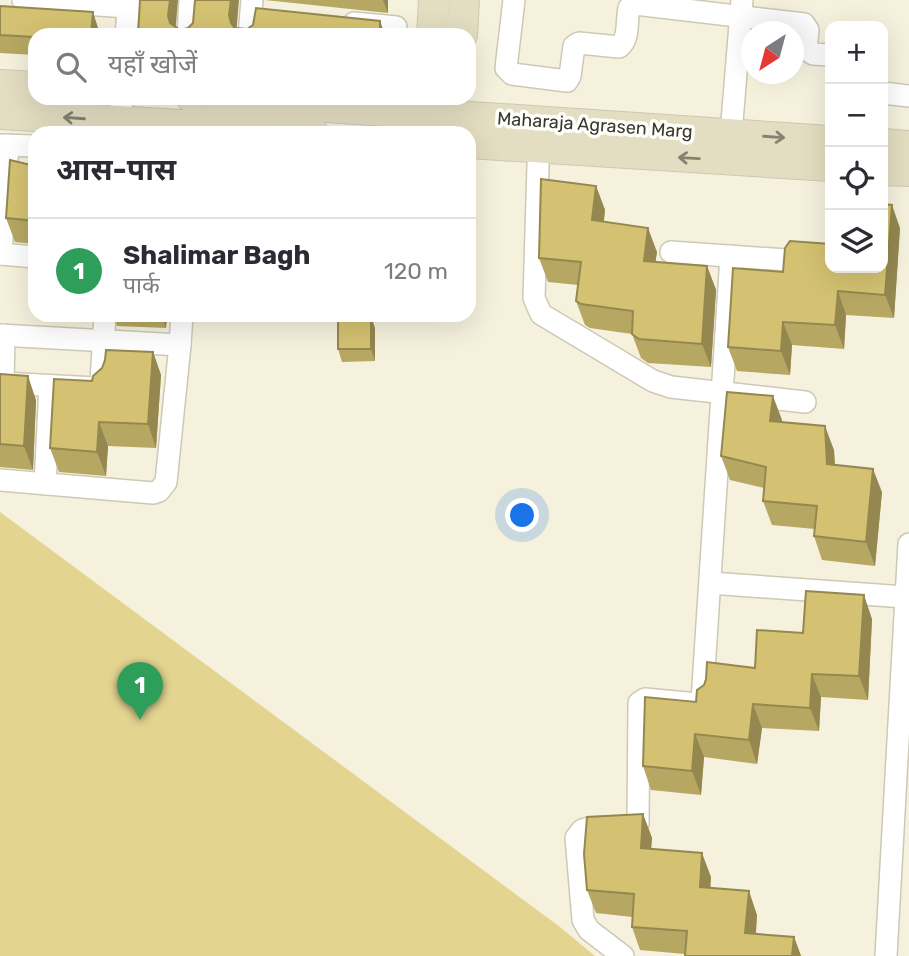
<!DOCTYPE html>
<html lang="hi">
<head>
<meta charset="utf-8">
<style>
  :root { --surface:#fff; --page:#f2f2f3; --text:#2b2b33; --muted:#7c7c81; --line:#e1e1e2; --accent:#89771b }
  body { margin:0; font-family:Rubik,"Noto Sans Devanagari",sans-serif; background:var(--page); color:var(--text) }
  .controls { position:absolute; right:21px; top:21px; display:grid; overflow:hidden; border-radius:14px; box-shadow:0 7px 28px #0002 }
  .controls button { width:63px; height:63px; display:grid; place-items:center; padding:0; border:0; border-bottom:2px solid var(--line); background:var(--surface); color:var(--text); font:35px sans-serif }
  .compass { position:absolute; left:741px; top:21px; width:63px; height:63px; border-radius:50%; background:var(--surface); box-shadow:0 7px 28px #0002; rotate:216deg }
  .you { position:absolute; left:523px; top:516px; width:24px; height:24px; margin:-18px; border:5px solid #fff; border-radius:50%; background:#1a73e8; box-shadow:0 0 0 10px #1a73e833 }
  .badge { display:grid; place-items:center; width:46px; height:46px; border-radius:50%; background:var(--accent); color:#fff; font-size:23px; font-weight:700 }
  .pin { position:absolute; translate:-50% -58px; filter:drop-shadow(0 2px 4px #0008) }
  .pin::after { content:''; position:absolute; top:37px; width:24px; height:21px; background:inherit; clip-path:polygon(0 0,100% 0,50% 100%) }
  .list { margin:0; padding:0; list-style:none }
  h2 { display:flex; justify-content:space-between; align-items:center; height:91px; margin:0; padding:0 28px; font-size:30px }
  h2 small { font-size:23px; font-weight:400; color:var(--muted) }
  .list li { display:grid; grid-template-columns:46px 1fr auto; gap:21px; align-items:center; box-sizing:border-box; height:105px; padding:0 28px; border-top:2px solid var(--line) }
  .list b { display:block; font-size:26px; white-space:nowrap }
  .list p { margin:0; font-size:23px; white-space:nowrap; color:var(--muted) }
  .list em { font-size:23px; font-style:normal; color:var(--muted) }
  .icon { flex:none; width:38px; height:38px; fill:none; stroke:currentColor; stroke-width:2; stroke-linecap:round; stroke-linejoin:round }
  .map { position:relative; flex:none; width:909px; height:956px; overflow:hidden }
  .search { position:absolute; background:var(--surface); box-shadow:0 7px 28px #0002; left:28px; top:28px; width:448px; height:77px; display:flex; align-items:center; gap:18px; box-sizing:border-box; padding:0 24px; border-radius:21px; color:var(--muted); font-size:26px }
  .panel { position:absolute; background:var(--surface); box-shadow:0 7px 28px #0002; left:28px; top:126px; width:448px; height:196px; border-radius:21px }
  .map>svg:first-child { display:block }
  .green { fill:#e3d490 }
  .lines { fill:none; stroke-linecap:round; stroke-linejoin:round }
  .street-casing { stroke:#cdc9b6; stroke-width:24 }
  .secondary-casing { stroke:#cdc9b6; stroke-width:32 }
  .street { stroke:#fff; stroke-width:21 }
  .secondary { stroke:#e3ddc1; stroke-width:30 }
  .wall { fill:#b6a762 }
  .shaded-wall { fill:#948850 }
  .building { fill:#d4c272; stroke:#948850; stroke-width:2 }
  .oneway { stroke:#868271 }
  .labels { text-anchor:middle; stroke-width:7; stroke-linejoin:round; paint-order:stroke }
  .street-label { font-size:18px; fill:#393830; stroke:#fefefa }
</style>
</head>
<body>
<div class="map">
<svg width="909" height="956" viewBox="0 0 909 956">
  <rect width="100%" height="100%" fill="#f5f1dd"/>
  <path class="green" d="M 0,512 L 560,927 L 595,956 L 0,956 Z"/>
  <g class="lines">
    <defs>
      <g id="street">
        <path d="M 23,0 L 128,7"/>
        <path d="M 514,0 L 506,68 L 512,74 L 567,81 L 570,76 L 574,46 L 579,43 L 619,47 C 630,39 626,21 629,8 L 635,4 L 804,24 L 808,30 L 806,49 L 813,54 L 830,55"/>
        <path d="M 354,23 L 396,27"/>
        <path d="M 126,35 L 129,0"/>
        <path d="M 188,35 L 190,0"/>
        <path d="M 249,35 L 252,0"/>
        <path d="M 883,93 L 909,96"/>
        <path d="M 120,121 L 122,98"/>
        <path d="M 539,133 L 534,298 L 541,314 L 653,381 L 671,387 L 805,402"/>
        <path d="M 731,134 L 742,0"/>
        <path d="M 0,145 L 35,146"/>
        <path d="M 671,252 L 787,260"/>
        <path d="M 0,254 L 35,257"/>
        <path d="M 1,254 L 8,145"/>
        <path d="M 0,335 L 180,345 L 182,315"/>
        <path d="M 4,335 L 3,383 L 95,388 L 101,382 L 105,315"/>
        <path d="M 0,480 L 153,493 L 159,491 L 166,482 L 180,345"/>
        <path d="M 45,484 L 50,386"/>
        <path d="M 710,583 L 905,597"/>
        <path d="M 623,956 L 589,930 L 583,920 L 576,838 L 582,830 L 589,828 L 632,827 L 638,824 L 639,703 L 645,699 L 697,704 L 702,701 L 731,256"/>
        <path d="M 886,956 L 909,544"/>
      </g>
      <g id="secondary">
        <path d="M 432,35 L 434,0"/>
        <path d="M 462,35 L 464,0"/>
        <path d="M 0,85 L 35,87"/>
        <path d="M 192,98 L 830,141"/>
        <path d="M 0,114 L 313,133"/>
        <path d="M 469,143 L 830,166"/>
        <path d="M 883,144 L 909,146"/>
        <path d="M 883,170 L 909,171"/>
      </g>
    </defs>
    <use href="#street" class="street-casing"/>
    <use href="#secondary" class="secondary-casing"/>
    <use href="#street" class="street"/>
    <use href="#secondary" class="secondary"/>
  </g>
  <g class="wall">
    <path d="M 265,0 L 388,0 L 388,13 Z"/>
    <path d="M 0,6 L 99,31 L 35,35 L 35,55 L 0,53 Z"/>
    <path d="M 35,166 L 35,244 L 15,242 L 6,218 Z"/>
    <path d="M 596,186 L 605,210 L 604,221 L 657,252 L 655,262 L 707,266 L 716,290 L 711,367 L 648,363 L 641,358 L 632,334 L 590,328 L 585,325 L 576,301 L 578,285 L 548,282 L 539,258 Z"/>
    <path d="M 900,228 L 894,318 L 846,315 L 844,349 L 792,345 L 790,375 L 737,371 L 728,347 L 783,272 L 830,268 Z"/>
    <path d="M 114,315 L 167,315 L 166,328 L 117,326 Z"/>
    <path d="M 375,328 L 375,361 L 342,362 L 338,349 Z"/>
    <path d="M 153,352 L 161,375 L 156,448 L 108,446 L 106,476 L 59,472 L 50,448 L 92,381 Z"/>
    <path d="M 0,374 L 36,400 L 33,470 L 0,467 Z"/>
    <path d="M 782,420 L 781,422 L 834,450 L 835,465 L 882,492 L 875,566 L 822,560 L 814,536 L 815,529 L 772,525 L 763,501 L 764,488 L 730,480 L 721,456 Z"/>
    <path d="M 872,619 L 868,700 L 821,697 L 819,731 L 762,728 L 757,764 L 704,757 L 701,795 L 651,790 L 643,766 L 696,702 L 755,668 L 803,633 Z"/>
    <path d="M 643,814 L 652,838 L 651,849 L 711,877 L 710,888 L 757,915 L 756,934 L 794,937 L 801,956 L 685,956 L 685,954 L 640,950 L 632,927 L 632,917 L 596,913 L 587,890 Z"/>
  </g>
  <g class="shaded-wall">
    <path d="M 170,0 L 178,0 L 175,35 L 168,16 Z"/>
    <path d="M 231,0 L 239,0 L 236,35 L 231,23 L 229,15 Z"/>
    <path d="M 383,0 L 388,0 L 388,13 Z"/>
    <path d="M 93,12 L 99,31 L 99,35 L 91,35 Z"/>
    <path d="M 380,21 L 385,35 L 380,35 Z"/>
    <path d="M 596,186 L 605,210 L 601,244 L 592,220 Z"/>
    <path d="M 892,205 L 900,228 L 894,318 L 885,295 Z"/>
    <path d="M 648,228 L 657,252 L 652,285 L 644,261 Z"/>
    <path d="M 707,266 L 716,290 L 711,367 L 702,344 Z"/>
    <path d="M 838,291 L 846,315 L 844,349 L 835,325 Z"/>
    <path d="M 161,315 L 167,315 L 166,328 Z"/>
    <path d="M 371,315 L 375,328 L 375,361 L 371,349 Z"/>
    <path d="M 783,322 L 792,345 L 790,375 L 781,351 Z"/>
    <path d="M 153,352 L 161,375 L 156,448 L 148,424 Z"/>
    <path d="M 28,376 L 36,400 L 33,470 L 24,446 Z"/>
    <path d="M 773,396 L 782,420 L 779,445 L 770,421 Z"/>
    <path d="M 99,422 L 108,446 L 106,476 L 97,452 Z"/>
    <path d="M 825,426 L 834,450 L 836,488 L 827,464 Z"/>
    <path d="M 873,469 L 882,492 L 875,566 L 866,542 Z"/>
    <path d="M 864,595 L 872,619 L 868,700 L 859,676 Z"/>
    <path d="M 812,674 L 821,697 L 819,731 L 810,708 Z"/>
    <path d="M 753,704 L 762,728 L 757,764 L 749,740 Z"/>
    <path d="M 695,734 L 704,757 L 701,795 L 692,771 Z"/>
    <path d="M 643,814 L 652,838 L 649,872 L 641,848 Z"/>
    <path d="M 702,853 L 711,877 L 709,911 L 700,887 Z"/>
    <path d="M 749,891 L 757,915 L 754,956 L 745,933 Z"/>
    <path d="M 794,937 L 801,956 L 792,956 Z"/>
  </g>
  <g class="building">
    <path d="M 140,0 L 170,0 L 168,16 L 170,23 L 180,30 L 188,28 L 193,23 L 195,0 L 231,0 L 229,15 L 231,23 L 235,28 L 247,29 L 253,25 L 256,8 L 380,21 L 380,35 L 138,35 Z"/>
    <path d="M 0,6 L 93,12 L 91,35 L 35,35 L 35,37 L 0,35 Z"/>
    <path d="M 10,160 L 35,166 L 35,225 L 27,220 L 6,218 Z"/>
    <path d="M 541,179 L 596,186 L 592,220 L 648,228 L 644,261 L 707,266 L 702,344 L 639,339 L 632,334 L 633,311 L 581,304 L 576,301 L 581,262 L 539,258 Z"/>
    <path d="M 883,204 L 892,205 L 885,295 L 838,291 L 835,325 L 783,322 L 781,351 L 728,347 L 733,268 L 783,272 L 785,248 L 790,241 L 830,244 L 830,268 L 883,268 Z"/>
    <rect x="338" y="315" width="33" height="34"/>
    <path d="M 106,350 L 153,352 L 148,424 L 99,422 L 97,452 L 50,448 L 54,379 L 92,381 L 93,376 L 102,368 L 105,360 Z"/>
    <path d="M 0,374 L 28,376 L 24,446 L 0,444 Z"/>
    <path d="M 727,392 L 773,396 L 770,421 L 825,426 L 827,464 L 873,469 L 866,542 L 814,536 L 817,506 L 763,501 L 766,467 L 721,456 Z"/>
    <path d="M 806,591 L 864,595 L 859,676 L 812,674 L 810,708 L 753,704 L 749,740 L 695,734 L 692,771 L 643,766 L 645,697 L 696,702 L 697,690 L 704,685 L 706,679 L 707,662 L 755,668 L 757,630 L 803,633 Z"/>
    <path d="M 643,814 L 641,848 L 702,853 L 700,887 L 749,891 L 745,933 L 794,937 L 792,956 L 685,956 L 687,931 L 632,927 L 634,894 L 587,890 L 584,854 L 587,817 Z"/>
  </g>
  <defs><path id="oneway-shaft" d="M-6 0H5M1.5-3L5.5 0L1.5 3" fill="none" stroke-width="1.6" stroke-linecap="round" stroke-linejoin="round" transform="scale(1.75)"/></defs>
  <g class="oneway">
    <use href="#oneway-shaft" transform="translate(74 118) rotate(-176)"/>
    <use href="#oneway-shaft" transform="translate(774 137) rotate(4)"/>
    <use href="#oneway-shaft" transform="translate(689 158) rotate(-177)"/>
  </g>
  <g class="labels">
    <g class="street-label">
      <text transform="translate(595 125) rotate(4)" y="6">Maharaja Agrasen Marg</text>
    </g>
  </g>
</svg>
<div class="controls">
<button>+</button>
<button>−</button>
<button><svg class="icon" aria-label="locate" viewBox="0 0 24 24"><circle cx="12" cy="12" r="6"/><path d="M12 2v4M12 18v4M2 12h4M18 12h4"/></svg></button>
<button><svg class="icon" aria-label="layers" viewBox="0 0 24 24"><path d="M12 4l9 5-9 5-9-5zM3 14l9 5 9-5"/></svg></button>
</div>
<svg class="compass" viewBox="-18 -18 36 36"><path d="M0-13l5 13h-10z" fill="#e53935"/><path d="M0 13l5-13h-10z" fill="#7c7c81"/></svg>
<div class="you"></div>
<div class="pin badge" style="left:140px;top:720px;background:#2e9e5b">1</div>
<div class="search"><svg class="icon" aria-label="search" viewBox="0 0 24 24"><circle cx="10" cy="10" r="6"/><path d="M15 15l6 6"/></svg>यहाँ खोजें</div>
<section class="panel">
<h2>आस-पास<small></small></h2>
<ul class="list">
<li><span class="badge" style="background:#2e9e5b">1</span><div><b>Shalimar Bagh</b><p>पार्क</p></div><em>120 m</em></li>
</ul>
</section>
</div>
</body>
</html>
